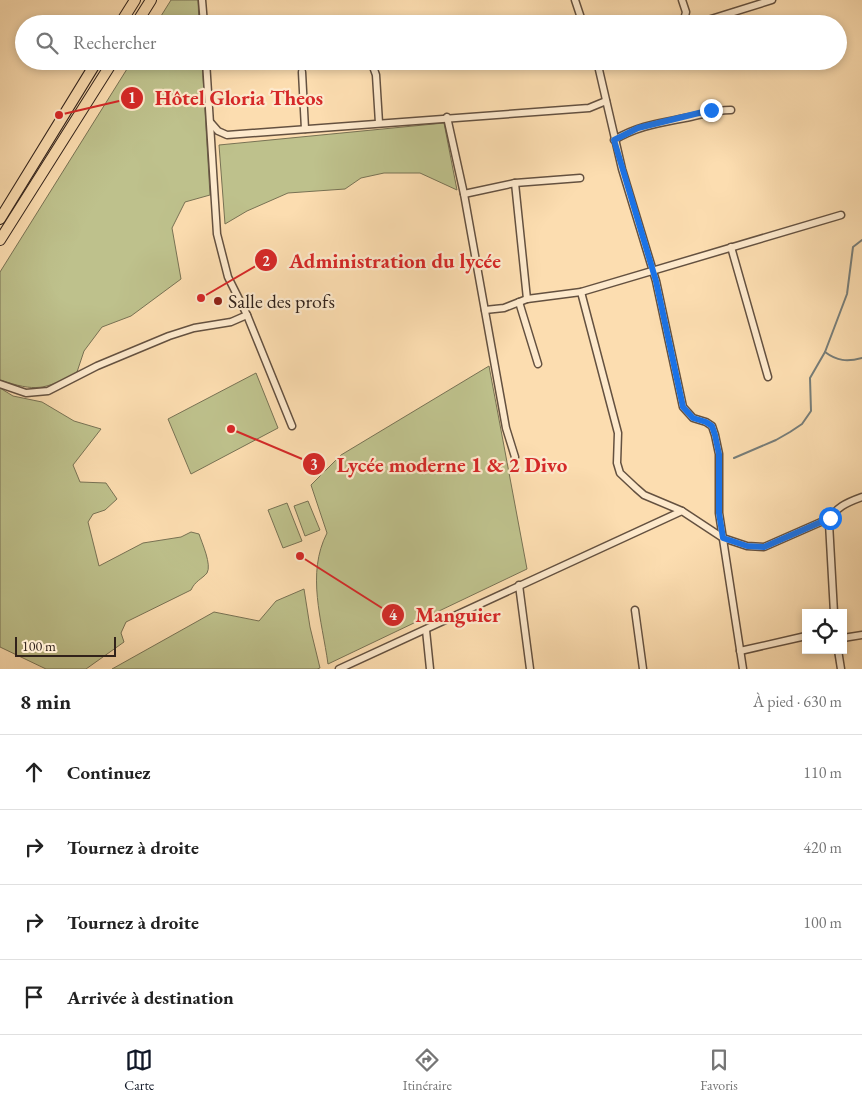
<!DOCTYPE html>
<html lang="fr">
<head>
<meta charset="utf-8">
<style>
  :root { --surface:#fff; --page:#f6f6f6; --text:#222; --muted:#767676; --line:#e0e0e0; --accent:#111827 }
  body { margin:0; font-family:"EB Garamond",serif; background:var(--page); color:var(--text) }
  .controls { position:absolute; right:15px; bottom:15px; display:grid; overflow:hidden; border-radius:0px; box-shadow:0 2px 8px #0003 }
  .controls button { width:45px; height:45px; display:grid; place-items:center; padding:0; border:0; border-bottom:1px solid var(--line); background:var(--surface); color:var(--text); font:25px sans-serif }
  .scale { position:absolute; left:15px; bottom:12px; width:101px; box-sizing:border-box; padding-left:5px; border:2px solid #31221b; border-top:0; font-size:14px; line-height:18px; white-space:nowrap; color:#31221b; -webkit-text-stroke:4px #fde9cc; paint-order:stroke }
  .stop { position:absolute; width:15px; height:15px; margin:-11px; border:4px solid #1a73e8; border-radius:50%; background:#fff }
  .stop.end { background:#1a73e8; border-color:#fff; box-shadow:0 1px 5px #0008 }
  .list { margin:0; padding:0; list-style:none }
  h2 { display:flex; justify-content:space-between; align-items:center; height:65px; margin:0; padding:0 20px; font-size:21px }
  h2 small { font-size:16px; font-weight:400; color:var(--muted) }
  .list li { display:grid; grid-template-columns:32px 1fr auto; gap:15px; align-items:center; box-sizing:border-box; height:75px; padding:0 20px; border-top:1px solid var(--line) }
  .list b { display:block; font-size:19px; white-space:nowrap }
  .list em { font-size:16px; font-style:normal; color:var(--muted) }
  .icon { flex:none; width:28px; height:28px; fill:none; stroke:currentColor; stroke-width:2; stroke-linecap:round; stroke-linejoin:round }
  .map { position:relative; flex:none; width:862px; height:669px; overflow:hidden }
  .search { position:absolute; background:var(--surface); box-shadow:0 2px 8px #0003; left:15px; right:15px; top:15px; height:55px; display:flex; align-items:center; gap:12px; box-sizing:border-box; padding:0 18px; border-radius:28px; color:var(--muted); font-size:19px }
  .sheet { height:365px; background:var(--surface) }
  nav { display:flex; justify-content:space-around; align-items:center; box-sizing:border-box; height:70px; border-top:1px solid var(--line); background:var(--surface); font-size:14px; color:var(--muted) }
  nav a { display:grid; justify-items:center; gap:2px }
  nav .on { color:var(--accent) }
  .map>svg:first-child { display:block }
  .green { fill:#bec18c; stroke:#787254 }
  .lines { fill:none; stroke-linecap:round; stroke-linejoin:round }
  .stream { stroke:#767d79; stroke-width:2 }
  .minor-casing { stroke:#645140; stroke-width:9 }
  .primary-casing { stroke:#31221b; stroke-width:12 }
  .minor { stroke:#fde9cc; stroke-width:6 }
  .primary { stroke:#fcddb0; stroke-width:10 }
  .route { stroke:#1a73e8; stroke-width:6 }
  .poi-dot { fill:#8f2418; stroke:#fde9cc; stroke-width:2 }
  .labels { text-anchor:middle; stroke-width:4.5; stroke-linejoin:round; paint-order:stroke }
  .poi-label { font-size:20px; fill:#31221b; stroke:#fde9cc; text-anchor:start }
  .leader { fill:none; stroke:#d62828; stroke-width:2 }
  .callout-dot { fill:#d62828; stroke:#fde9cc; stroke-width:2 }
  .mark-label { font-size:15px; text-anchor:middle; font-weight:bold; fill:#fff }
  .callout-label { font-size:21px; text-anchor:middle; font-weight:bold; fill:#d62828; stroke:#fde9cc; stroke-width:4.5; stroke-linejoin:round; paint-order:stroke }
</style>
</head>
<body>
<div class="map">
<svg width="862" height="669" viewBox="0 0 862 669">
  <rect width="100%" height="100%" fill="#fcddb0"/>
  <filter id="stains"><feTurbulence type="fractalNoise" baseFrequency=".004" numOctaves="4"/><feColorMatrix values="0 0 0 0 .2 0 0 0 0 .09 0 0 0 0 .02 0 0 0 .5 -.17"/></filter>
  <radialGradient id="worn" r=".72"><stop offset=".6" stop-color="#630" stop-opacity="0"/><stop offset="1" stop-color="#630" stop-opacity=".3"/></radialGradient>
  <g class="green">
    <path d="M 171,0 L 198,0 L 199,24 L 156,24 Z"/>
    <path d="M 132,61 L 202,61 L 210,195 L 185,202 L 172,228 L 181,279 L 131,316 L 102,327 L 84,351 L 77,372 C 45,390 36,392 0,380 L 0,272 Z"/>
    <path d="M 444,123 L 457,190 L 420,173 L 384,173 L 361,178 L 345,189 L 288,193 L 247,211 L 225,224 L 219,145 Z"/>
    <path d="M 489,366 L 527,569 L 328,664 C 322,620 306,574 327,533 L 311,485 L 341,455 Z"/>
    <path d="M 256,373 L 278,428 L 191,474 L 168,419 Z"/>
    <path d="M 0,388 L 13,396 L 42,402 L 74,421 L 101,429 L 73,465 L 80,482 L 106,483 L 117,499 L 105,510 L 93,514 L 88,522 L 99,566 L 143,543 L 181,537 L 191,532 L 199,534 C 202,543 212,565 207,573 C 202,579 195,581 191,590 L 126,622 L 121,633 L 124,642 L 86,669 L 46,669 L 0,647 Z"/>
    <path d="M 308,501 L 320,530 L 305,536 L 294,506 Z"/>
    <path d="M 287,503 L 302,541 L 283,548 L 268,510 Z"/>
    <path d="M 304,589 L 310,627 L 320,668 L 317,669 L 112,669 L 214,612 L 259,621 L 276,601 Z"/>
  </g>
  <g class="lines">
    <g class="stream">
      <path d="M 825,352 C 837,361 847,362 862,358"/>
      <path d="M 734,458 L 776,440 L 790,432 L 802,424 L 811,411 L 810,378 L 825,352 L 847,294 L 853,247 L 862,240"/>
    </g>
    <defs>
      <g id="minor">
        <path d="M 202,0 L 204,24"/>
        <path d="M 575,0 L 583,24"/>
        <path d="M 682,0 L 686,12 L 683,24"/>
        <path d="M 695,24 L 772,0"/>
        <path d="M 206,61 L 217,234 L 228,277 L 247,315 L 292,426"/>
        <path d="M 371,61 L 376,75 L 379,123"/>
        <path d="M 597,61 L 622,169 L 656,281 L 683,407 L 693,418 L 706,422 L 712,426 L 715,435 L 719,454 L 719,513 L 743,669"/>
        <path d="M 302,72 L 305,129"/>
        <path d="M 447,117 L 464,194 L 506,428 L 515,457"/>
        <path d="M 211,123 L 218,131 L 227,135 L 589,108 L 606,101"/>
        <path d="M 614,140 C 637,126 660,123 685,118 C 701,115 714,110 731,110"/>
        <path d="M 515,183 L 527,299"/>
        <path d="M 464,194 L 515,183 L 580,178"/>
        <path d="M 731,247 L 768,377"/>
        <path d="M 581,292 L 618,433 L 617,463 L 620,473 L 636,488 L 644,495 L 682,511 L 723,538 L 747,546 L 764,547 L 830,518"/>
        <path d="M 519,302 L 538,364"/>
        <path d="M 485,310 L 504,308 L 527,299 L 581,292 L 841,215"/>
        <path d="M 0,384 L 26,393 L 48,391 L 97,366 L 169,336 L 194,328 L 231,322 L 247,315"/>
        <path d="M 519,585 L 530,669"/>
        <path d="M 635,610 L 643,669"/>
        <path d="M 834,613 L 829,523 C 833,508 848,502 862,497"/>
        <path d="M 426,630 L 430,669"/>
        <path d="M 843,638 L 862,635"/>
        <path d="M 838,650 L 841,669"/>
        <path d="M 740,651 L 806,636"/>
        <path d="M 339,669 L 682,511"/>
      </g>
      <g id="primary">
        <path d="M 120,24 L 135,0"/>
        <path d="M 136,24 L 151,0"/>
        <path d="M 0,219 L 97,61"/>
        <path d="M 0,240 L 113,61"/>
      </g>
    </defs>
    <use href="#minor" class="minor-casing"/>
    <use href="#primary" class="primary-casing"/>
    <use href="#minor" class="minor"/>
    <use href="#primary" class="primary"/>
  </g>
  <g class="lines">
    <path class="route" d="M 711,110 L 638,128 L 614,140 L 656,281 L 683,407 L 693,418 L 706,422 L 712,426 L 715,435 L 719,454 L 719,513 L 723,538 L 747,546 L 764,547 L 830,518"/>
  </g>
  <circle class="poi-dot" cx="218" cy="301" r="5"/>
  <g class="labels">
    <g class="poi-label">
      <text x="228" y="308">Salle des profs</text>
    </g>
  </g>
  <path class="leader" d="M59 115L132 98M201 298L266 260M231 429L314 464M300 556L393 615"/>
  <g class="callout-dot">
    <circle cx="59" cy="115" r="5"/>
    <circle cx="201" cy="298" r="5"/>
    <circle cx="231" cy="429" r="5"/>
    <circle cx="300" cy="556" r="5"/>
    <circle cx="132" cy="98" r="12"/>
    <circle cx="266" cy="260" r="12"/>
    <circle cx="314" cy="464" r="12"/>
    <circle cx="393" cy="615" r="12"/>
  </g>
  <g class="mark-label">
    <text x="132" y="103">1</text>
    <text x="266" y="266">2</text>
    <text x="314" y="470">3</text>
    <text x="393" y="620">4</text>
  </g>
  <g class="callout-label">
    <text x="239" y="105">Hôtel Gloria Theos</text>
    <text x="395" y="268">Administration du lycée</text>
    <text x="452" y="472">Lycée moderne 1 &amp; 2 Divo</text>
    <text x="458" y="622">Manguier</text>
  </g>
  <rect width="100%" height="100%" filter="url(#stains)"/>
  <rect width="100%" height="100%" fill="url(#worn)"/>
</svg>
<div class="controls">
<button><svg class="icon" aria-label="locate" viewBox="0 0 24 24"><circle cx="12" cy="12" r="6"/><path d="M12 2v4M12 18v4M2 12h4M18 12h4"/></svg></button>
</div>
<div class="scale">100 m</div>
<div class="stop" style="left:830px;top:518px"></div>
<div class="stop end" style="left:711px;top:110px"></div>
<div class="search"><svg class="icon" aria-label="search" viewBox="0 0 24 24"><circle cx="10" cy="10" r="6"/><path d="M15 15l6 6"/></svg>Rechercher</div>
</div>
<section class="sheet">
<h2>8 min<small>À pied · 630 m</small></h2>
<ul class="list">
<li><svg class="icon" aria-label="ahead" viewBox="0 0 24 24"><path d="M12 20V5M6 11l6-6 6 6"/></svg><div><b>Continuez</b></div><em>110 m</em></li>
<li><svg class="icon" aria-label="right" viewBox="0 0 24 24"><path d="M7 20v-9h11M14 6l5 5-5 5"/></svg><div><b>Tournez à droite</b></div><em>420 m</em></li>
<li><svg class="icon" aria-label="right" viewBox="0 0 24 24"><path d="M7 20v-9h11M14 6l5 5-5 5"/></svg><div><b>Tournez à droite</b></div><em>100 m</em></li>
<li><svg class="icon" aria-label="arrive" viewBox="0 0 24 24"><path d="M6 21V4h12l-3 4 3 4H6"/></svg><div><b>Arrivée à destination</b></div></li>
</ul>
</section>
<nav>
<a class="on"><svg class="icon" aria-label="map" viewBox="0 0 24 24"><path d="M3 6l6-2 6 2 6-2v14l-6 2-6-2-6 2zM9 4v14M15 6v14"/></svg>Carte</a>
<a><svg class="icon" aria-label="directions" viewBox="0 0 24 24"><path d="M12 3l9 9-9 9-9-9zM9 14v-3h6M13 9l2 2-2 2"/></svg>Itinéraire</a>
<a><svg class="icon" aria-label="saved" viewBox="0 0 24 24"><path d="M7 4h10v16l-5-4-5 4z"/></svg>Favoris</a>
</nav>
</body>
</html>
